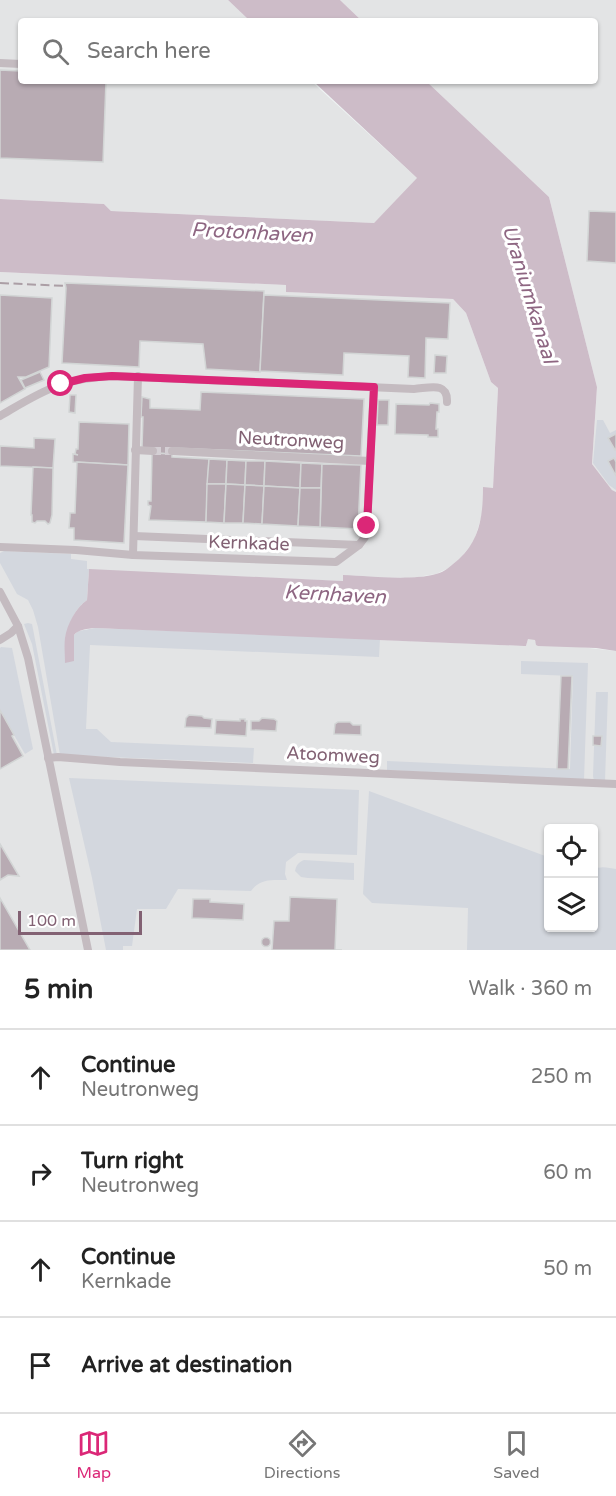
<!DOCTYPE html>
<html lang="en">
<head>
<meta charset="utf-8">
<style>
  :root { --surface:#fff; --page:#f2f2f2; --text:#222; --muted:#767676; --line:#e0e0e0; --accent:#db2777 }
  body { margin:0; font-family:"Varela Round",sans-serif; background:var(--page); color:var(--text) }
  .controls { position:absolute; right:18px; bottom:18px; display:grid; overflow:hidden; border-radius:6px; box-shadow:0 2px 4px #0004 }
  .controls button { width:54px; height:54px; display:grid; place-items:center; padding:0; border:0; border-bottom:2px solid var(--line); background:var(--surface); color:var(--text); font:30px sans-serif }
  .scale { position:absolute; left:18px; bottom:15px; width:124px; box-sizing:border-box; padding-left:6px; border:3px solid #826173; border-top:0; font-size:16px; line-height:21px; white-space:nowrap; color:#826173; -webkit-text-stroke:4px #fff; paint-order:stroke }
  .stop { position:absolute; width:18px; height:18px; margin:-14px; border:4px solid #db2777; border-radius:50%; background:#fff }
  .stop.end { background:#db2777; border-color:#fff; box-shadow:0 2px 6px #0008 }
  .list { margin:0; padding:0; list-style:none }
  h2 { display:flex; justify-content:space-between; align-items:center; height:78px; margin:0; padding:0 24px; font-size:26px }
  h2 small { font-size:20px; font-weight:400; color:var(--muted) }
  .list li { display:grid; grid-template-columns:39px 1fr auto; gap:18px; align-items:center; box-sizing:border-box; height:96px; padding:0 24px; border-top:2px solid var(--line) }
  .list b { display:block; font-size:22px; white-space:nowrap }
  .list p { margin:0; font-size:20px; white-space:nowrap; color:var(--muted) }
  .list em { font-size:20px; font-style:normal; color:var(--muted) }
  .icon { flex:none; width:33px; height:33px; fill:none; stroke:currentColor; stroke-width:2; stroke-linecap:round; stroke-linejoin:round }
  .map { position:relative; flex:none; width:616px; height:950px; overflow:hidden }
  .search { position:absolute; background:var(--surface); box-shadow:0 2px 4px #0004; left:18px; right:18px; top:18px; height:66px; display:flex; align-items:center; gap:15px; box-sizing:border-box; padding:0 21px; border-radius:6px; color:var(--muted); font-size:22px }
  .sheet { height:462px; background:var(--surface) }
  nav { display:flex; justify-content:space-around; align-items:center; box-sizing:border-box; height:84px; border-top:2px solid var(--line); background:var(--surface); font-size:16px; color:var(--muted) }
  nav a { display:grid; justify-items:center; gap:3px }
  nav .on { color:var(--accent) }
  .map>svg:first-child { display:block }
  .built { fill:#e3e4e5; fill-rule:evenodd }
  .green { fill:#d3d7de }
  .water { fill:#cdbcc8 }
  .building { fill:#b8abb3; stroke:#d2d5d5; stroke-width:1.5 }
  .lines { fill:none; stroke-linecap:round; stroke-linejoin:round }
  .minor-tunnel { stroke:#d4cfd4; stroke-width:8; stroke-dasharray:8 4; stroke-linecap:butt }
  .minor { stroke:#c4bbc0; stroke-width:8 }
  .rail { stroke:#ab9ea5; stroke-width:2; stroke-dasharray:9 4.5; stroke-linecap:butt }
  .route { stroke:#db2777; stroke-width:8 }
  .labels { text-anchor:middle; stroke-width:6; stroke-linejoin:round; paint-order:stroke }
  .street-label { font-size:18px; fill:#826173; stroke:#fff }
  .water-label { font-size:20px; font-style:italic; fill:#8e6682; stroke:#fff }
</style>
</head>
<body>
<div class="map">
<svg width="616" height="950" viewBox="0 0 616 950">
  <rect width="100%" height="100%" fill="#eff4f4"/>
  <g class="built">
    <path d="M 0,0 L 228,0 L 250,21 L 21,21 L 21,81 L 311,81 L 417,178 L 417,179 L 374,223 L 111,211 L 104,204 L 0,199 Z"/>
    <path d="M 340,0 L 616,0 L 616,492 L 612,490 L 592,464 L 597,387 L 549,197 L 426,81 L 595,81 L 595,21 L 362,21 Z"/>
    <path d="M 0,272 L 287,285 L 287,292 L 453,299 L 466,313 L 491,382 L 498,388 L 493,488 L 484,488 L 483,512 L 474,541 L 463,555 L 451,567 L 436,574 L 411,578 L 343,576 L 343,581 L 89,570 L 74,635 L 117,628 L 524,646 L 526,646 L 528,639 L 533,639 L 535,640 L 535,642 L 616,651 L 616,950 L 0,950 ZM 548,828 L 594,828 L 594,928 L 548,928 Z"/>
  </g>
  <g class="green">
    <path d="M 597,420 L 603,420 L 610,433 L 616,430 L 616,490 L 609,485 L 593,463 Z"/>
    <path d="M 4,551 L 71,554 L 71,559 L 87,561 L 87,569 L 89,569 L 87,600 C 74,609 69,624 65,639 L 74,661 L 74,635 L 78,631 L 95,628 L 380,639 L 379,657 L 90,645 L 86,729 L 97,729 L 111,742 L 254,748 L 253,763 L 60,755 L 38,627 L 33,610 L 28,600 L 17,594 L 0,563 L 0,553 Z"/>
    <path d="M 28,623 L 32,624 L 33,629 L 57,755 L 54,755 L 32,644 L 24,624 Z"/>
    <path d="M 1,647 L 12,648 L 33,749 L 25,754 L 0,711 L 0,648 Z"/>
    <path d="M 521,661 L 588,663 L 584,780 L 387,770 L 387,761 L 570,769 L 573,676 L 521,674 Z"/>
    <path d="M 596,692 L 608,692 L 605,781 L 594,781 L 593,776 Z"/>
    <path d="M 69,778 L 359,790 L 357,855 L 298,853 L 286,862 L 285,874 L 287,880 C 273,880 260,878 251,891 L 178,889 L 166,909 L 137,909 L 132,946 L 123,946 L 123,950 L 106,950 L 92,878 Z"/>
    <path d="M 369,791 L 548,857 L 548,928 L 594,928 L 594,870 C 600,865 609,868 616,869 L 616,950 L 467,950 L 468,908 L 372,903 L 363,894 Z"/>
    <path d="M 304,860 L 354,863 L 354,880 L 308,878 L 301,877 L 295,871 C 296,865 299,862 304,860 Z"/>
  </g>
  <g class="water">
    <path d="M 228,0 L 340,0 L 362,21 L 250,21 Z"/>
    <path d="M 313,81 L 426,81 L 549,197 L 597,387 L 592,464 L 612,490 L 616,492 L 616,651 L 596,648 L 538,646 L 536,645 L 535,640 L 528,639 L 526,646 L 524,646 L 95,628 C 87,629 79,629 74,635 L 74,661 L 65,663 C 65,655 64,646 65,638 C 67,624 76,608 87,600 L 89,569 L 343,581 L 343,575 C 369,576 411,581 436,574 C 445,572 452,565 459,559 C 480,540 483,515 483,487 L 493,488 L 498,388 L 491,382 L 466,313 L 453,299 L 286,292 L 286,285 L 0,272 L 0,199 L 104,204 L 111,211 L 374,223 L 417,178 Z"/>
  </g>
  <g class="building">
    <path d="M 0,70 L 21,71 L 21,81 L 106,81 L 103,162 L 0,158 Z"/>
    <path d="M 589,211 L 616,212 L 616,263 L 587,261 Z"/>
    <path d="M 65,283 L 264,291 L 260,372 L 206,369 L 203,344 L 140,341 L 139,367 L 62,363 L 66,288 Z"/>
    <path d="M 0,295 L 52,298 L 49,367 L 26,377 L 18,377 L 25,389 L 0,403 Z"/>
    <path d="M 264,295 L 450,303 L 448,339 L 426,338 L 425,378 L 408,377 L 409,356 L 344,353 L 343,375 L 260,371 Z"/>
    <path d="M 435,355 L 447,356 L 446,373 L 434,373 Z"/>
    <path d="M 40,372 L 44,380 L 25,388 L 21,380 Z"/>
    <path d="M 201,392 L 364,399 L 361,456 L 172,448 L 172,454 L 153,453 L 142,447 L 143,417 L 141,417 L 142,397 L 150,399 L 150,408 L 200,410 Z"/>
    <path d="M 70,395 L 76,395 L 75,413 L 69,412 Z"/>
    <path d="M 378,400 L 389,400 L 388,425 L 377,425 Z"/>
    <path d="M 430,403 L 439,404 L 439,412 L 437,412 L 436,429 L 438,429 L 438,437 L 428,437 L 428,435 L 395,434 L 396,404 L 429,405 Z"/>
    <path d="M 79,422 L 129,424 L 128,465 L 73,462 L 73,454 L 78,455 L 75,454 L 76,449 L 78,449 Z"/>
    <path d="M 616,434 L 616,449 L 615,450 L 608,438 Z"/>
    <path d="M 34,438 L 55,439 L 53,468 L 0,466 L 0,446 L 34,448 Z"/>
    <path d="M 152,453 L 172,454 L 172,457 L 209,459 L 206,522 L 149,520 L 151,506 L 148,505 L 148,501 L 151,501 Z"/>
    <path d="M 614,458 L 616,462 L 616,476 L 608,461 Z"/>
    <path d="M 209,459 L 227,460 L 226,484 L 207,484 Z"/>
    <path d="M 227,460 L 246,461 L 245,485 L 226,484 Z"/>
    <path d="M 246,461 L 265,461 L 264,486 L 245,485 Z"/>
    <path d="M 265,461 L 301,463 L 300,488 L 264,486 Z"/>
    <path d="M 77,462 L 128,465 L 124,543 L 74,540 L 74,528 L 69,528 L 70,516 L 70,513 L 75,513 Z"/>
    <path d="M 301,463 L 322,464 L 321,488 L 300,488 Z"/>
    <path d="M 322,464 L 361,465 L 358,529 L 320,527 Z"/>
    <path d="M 33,467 L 53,468 L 52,515 L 50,523 L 48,524 L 45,521 L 37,521 L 35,523 L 32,522 L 32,515 L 31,515 Z"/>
    <path d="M 207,484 L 226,484 L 224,523 L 206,522 Z"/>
    <path d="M 226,484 L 245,485 L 243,523 L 224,523 Z"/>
    <path d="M 245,485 L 264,486 L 262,524 L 243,523 Z"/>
    <path d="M 264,486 L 300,488 L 298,526 L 262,524 Z"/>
    <path d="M 300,488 L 321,488 L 320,527 L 298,526 Z"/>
    <path d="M 561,676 L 572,676 L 568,769 L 557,769 Z"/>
    <path d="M 0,710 L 14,735 L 12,736 L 23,756 L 0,769 Z"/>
    <path d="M 189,715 L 202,716 L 204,718 L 212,719 L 211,728 L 185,727 L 186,718 Z"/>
    <path d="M 262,718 L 274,719 L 277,721 L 276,731 L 251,730 L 251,721 L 259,721 Z"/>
    <path d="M 240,719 L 245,719 L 245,721 L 247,721 L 246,736 L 215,734 L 216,720 L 240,721 Z"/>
    <path d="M 338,722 L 350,722 L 353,725 L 361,725 L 361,735 L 334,734 L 335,724 Z"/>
    <path d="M 593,736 L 602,736 L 601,746 L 593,745 Z"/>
    <path d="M 0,844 L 19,876 L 8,875 L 0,880 Z"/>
    <path d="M 290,897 L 337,899 L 335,950 L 342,950 L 272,950 L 274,921 L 289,921 Z"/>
    <path d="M 0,898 L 30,950 L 0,950 Z"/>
    <path d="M 193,899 L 210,899 L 210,902 L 244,904 L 243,920 L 192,918 Z"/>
    <circle cx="266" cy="942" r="4.5"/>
  </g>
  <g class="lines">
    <path class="minor-tunnel" d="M 153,451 L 172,451"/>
    <g class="minor">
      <path d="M 0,63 L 21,64"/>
      <path d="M 0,416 C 19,405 39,392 60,385 C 77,379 94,377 112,376 L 414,389 C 429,388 448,381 447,402"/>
      <path d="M 135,450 L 153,451"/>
      <path d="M 172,451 L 370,461 L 374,387"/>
      <path d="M 134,536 L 359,545 L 365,537 L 367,527 L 370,461"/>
      <path d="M 0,547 L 76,550 L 133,555 L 336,562 L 359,545"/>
      <path d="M 133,555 L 138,376"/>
      <path d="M 0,592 L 18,626 L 28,658 L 88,950"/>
      <path d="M 0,640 L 11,633 L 18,626"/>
      <path d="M 48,758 L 58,757 L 120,762 L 616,784"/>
    </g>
    <path class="rail" d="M 0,283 L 66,286"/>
  </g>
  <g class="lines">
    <path class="route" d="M 61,384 L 85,378 L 112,376 L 374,387 L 367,526"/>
  </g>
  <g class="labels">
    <g class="street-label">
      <text transform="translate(291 440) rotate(3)" y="6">Neutronweg</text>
      <text transform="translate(249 543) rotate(2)" y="6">Kernkade</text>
      <text transform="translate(333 755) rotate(3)" y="6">Atoomweg</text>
    </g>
    <g class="water-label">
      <text transform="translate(252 232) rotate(3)" y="7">Protonhaven</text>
      <text transform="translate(530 294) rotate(73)" y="7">Uraniumkanaal</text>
      <text transform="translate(335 594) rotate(3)" y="7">Kernhaven</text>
    </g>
  </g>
</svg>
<div class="controls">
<button><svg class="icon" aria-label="locate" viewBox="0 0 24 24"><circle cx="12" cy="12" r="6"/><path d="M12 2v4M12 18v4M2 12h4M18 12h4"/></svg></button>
<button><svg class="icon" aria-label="layers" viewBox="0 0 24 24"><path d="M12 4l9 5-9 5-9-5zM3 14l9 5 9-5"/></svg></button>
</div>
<div class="scale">100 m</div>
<div class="stop" style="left:61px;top:384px"></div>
<div class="stop end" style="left:367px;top:526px"></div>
<div class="search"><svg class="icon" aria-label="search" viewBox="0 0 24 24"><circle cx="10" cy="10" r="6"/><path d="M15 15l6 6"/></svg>Search here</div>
</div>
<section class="sheet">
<h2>5 min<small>Walk · 360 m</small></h2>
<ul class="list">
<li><svg class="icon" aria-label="ahead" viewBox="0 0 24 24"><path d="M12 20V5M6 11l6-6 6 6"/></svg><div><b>Continue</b><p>Neutronweg</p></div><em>250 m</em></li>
<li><svg class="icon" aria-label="right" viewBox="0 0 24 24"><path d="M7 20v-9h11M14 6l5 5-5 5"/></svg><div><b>Turn right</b><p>Neutronweg</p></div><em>60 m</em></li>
<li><svg class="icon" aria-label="ahead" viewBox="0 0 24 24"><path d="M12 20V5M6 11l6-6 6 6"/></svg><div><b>Continue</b><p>Kernkade</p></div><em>50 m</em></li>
<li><svg class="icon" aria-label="arrive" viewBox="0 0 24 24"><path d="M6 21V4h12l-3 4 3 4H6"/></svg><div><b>Arrive at destination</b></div></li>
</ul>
</section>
<nav>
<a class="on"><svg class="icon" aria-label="map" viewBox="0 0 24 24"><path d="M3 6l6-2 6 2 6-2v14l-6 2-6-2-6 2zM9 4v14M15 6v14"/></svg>Map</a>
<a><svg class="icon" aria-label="directions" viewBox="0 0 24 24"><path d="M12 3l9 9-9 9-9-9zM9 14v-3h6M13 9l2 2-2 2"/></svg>Directions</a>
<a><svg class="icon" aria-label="saved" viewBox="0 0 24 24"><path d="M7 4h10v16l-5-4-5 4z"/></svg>Saved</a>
</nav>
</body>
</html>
